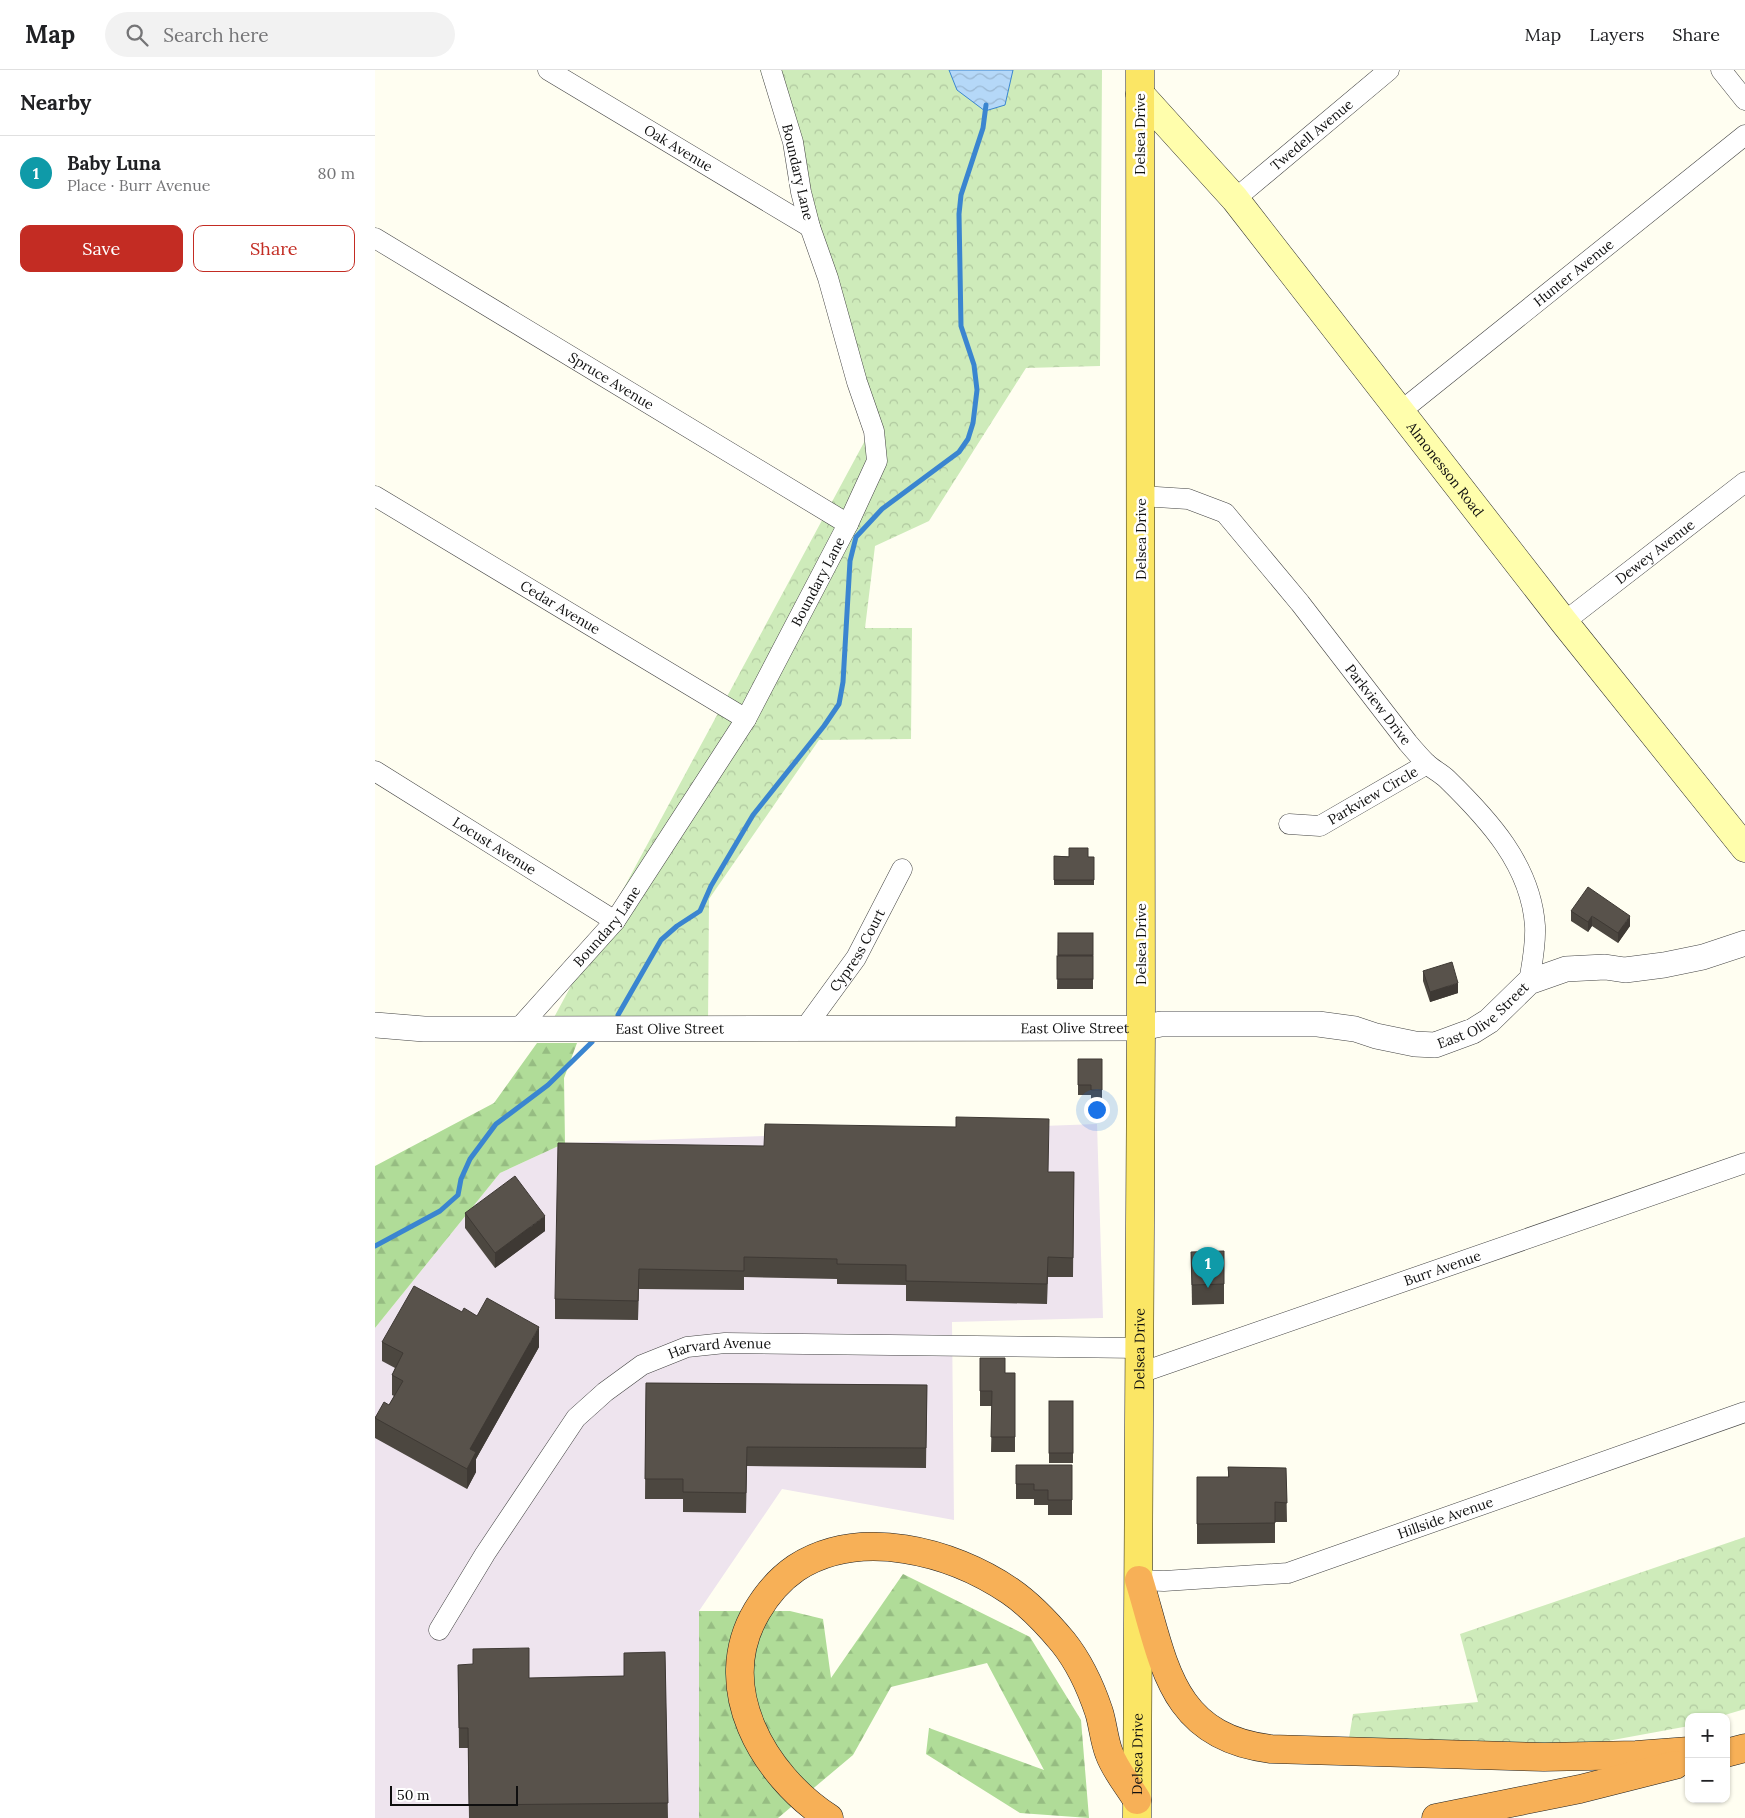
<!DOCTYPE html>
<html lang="en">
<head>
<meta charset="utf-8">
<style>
  :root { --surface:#fff; --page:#f2f2f2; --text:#202124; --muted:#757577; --line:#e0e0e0; --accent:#c32c23 }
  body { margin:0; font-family:Lora,serif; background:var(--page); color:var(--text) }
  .controls { position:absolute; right:15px; bottom:15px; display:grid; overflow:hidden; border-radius:10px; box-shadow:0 1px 4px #0004 }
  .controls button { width:45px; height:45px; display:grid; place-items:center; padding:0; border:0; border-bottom:1px solid var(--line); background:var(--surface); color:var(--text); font:25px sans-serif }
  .scale { position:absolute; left:15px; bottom:12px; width:128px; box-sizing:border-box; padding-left:5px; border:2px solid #0f0f0f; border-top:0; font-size:14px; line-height:18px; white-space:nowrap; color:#0f0f0f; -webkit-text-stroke:4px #fff; paint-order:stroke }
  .you { position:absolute; left:721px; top:1039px; width:18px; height:18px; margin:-12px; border:4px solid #fff; border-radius:50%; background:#1a73e8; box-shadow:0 0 0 8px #1a73e833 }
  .badge { display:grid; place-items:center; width:32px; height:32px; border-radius:50%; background:var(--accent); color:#fff; font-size:16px; font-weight:700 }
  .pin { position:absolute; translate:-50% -41px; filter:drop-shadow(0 1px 2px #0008) }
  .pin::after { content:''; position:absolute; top:26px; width:18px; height:15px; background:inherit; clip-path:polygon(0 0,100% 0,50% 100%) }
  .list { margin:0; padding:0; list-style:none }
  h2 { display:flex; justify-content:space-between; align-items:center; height:65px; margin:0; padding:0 20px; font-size:21px }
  h2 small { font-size:16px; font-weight:400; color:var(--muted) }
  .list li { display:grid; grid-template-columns:32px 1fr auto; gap:15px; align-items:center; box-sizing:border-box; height:75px; padding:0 20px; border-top:1px solid var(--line) }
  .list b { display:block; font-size:19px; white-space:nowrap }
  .list p { margin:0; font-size:16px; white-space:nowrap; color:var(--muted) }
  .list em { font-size:16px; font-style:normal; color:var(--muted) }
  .actions { display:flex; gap:10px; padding:15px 20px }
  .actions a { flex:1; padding:11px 0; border:1px solid var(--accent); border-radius:10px; text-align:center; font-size:18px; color:var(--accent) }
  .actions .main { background:var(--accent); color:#fff }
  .icon { flex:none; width:28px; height:28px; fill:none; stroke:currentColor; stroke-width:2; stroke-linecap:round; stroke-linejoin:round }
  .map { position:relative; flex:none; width:1370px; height:1748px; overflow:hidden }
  header { display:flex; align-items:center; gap:30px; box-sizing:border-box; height:70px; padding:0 25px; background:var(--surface); border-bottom:1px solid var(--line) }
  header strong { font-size:24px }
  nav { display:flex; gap:28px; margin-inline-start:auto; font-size:18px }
  .search { width:350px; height:45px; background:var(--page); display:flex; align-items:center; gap:12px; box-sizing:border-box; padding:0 18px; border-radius:28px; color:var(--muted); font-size:19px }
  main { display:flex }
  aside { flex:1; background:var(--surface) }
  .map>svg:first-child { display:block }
  .industrial { fill:#eee4ee }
  .forest { fill:url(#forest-firs) }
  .park { fill:url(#park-crowns) }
  .water { fill:url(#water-waves); stroke:#3a85d0 }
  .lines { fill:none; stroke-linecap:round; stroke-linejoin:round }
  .stream { stroke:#3a85d0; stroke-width:5 }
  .minor-casing { stroke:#424242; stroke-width:21 }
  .tertiary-casing { stroke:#424242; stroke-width:26 }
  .secondary-casing { stroke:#313131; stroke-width:29 }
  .primary-casing { stroke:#202020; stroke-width:29 }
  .motorway-casing { stroke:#202020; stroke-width:29 }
  .minor { stroke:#fff; stroke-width:20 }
  .tertiary { stroke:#fff; stroke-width:25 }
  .secondary { stroke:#fffeac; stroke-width:28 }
  .primary { stroke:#fbe665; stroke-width:28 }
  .motorway { stroke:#f7b057; stroke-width:28 }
  .wall { fill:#4c4740 }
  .shaded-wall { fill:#3e3934 }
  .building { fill:#58524b; stroke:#3e3934 }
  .labels { text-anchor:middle; stroke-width:5; stroke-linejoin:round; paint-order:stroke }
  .street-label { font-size:14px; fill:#0f0f0f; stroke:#fff }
</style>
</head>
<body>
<header>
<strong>Map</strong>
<div class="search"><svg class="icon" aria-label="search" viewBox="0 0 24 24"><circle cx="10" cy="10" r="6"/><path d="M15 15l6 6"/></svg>Search here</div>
<nav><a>Map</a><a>Layers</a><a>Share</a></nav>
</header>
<main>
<aside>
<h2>Nearby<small></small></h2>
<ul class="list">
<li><span class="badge" style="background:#0f9aa8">1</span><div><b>Baby Luna</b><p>Place · Burr Avenue</p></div><em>80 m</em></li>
</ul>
<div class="actions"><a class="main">Save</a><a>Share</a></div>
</aside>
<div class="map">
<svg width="1370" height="1748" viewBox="0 0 1370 1748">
  <defs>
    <pattern id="forest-firs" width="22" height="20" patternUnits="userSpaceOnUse" patternTransform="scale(1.25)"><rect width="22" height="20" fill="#b0dc98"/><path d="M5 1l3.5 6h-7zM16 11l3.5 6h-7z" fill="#96bc82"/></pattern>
    <pattern id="park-crowns" width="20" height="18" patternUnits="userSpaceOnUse" patternTransform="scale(1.25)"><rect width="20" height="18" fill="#ceebba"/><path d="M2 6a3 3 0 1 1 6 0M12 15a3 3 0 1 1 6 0" fill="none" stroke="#b0c89f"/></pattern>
    <pattern id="water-waves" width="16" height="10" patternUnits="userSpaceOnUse" patternTransform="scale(1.25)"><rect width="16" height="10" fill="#b5d8f8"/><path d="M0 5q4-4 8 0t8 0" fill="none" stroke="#9ab8d3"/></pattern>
  </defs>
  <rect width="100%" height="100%" fill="#fffef1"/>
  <path class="industrial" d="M 722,1054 L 728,1248 L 577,1252 L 579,1450 L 407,1419 L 324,1541 L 324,1748 L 0,1748 L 0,1258 L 125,1103 L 190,1073 Z"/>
  <g class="forest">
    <path d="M 162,973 L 202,973 L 189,1008 L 190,1073 L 125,1103 L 0,1258 L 0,1096 L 119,1033 Z"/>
    <path d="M 528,1504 L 655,1567 L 706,1650 L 714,1748 L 645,1743 L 551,1684 L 554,1658 L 669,1700 L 612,1593 L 516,1617 L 478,1685 L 403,1748 L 324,1748 L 324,1541 L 415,1541 L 448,1549 L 456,1608 Z"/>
  </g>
  <g class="park">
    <path d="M 385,0 L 727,0 L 725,296 L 651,298 L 554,451 L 500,476 L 490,558 L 537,558 L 536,669 L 444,670 L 334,829 L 333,955 L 176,953 L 500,352 Z"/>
    <path d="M 1370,1467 L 1370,1639 L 1343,1647 L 1314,1647 L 1314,1656 L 1178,1681 L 972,1680 L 978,1644 L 1103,1632 L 1085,1564 Z"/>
  </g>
  <path class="water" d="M 574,0 L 638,0 L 630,35 L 610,41 L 582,20 Z"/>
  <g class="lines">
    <g class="stream">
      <path d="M 243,945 L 286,870 L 302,856 L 325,841 L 336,816 L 378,745 L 449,656 L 464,634 L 468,612 L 475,491 L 481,467 L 507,439 L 584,382 L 593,369 L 598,353 L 602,320 L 599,295 L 586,256 L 584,144 L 586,125 L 608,58 L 611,35"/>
      <path d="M 0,1176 L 65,1141 L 83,1125 L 86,1109 L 95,1089 L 121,1054 L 173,1015 L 217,972"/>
    </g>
    <defs>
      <g id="minor">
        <path id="s1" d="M 173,0 L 435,157"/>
        <path d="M 1346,0 L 1370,30"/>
        <path id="s2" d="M 860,129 L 1014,0"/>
        <path id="s3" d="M 0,168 L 473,454"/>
        <path id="s4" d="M 1026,341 L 1370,65"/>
        <path id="s5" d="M 0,426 L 371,649"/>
        <path id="s6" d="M 766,426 L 813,429 L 850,443 L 925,533 L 1033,673 C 1039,680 1045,687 1051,693 C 1057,699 1066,703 1072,709 C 1113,749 1156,795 1160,856 C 1161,875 1157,894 1154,912"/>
        <path id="s7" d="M 1189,552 L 1370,412"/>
        <path id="s8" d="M 0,701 L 240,851"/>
        <path id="s9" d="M 914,754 L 945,756 L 1052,694"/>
        <path id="s10" d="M 430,958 L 481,888 L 527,799"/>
        <path id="s11" d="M 143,959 L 240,851 L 371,649 L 473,454 L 502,391 L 499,361 L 482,312 L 453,208 L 435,157 L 426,122 L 418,72 L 396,0"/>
        <path id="s12" d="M 765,1303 L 1370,1093"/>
        <path id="s13" d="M 764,1510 L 789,1511 L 913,1503 L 1370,1342"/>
        <path id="s14" d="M 64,1560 L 110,1484 L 201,1348 L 230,1322 L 267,1295 L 312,1277 L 350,1273 L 763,1278"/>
      </g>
      <g id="tertiary">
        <path id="s15" d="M 0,955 L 49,959 L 766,958 L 786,954 L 943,954 L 980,959 L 1001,966 L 1040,974 L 1060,975 L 1098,961 L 1114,951 L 1154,912 L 1191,899 L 1230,897 L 1250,900 L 1289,895 L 1328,887 L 1370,873"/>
      </g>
      <g id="secondary">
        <path id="s16" d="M 765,24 L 860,129 L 1189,552 L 1370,778"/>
      </g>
      <g id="primary">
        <path id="s17" d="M 762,1748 L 766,958 L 765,0"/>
      </g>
      <g id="motorway">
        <path d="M 764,1510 C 789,1591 794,1667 896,1679 L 1169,1687 L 1261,1685 L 1314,1681"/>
        <path d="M 1351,1683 L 1370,1678"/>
        <path d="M 454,1748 C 388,1705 337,1617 382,1541 C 392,1524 405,1509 421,1498 C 485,1457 576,1481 635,1521 C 654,1534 673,1554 688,1572 C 704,1592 716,1618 724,1642 C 728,1655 729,1670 734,1683 C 740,1700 753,1715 762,1730"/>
        <path d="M 1061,1748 L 1205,1719 L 1300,1695"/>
      </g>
    </defs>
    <use href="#minor" class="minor-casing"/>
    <use href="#tertiary" class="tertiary-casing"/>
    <use href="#secondary" class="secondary-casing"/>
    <use href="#primary" class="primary-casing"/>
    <use href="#motorway" class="motorway-casing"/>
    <use href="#minor" class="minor"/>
    <use href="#tertiary" class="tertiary"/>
    <use href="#secondary" class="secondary"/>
    <use href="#primary" class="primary"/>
    <use href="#motorway" class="motorway"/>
  </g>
  <g class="wall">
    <path d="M 679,786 L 719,787 L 719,815 L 679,815 Z"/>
    <path d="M 1196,841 L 1255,856 L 1243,873 L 1217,856 L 1213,862 L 1196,851 Z"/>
    <path d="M 683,863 L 718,863 L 718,919 L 682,919 Z"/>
    <path d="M 1048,901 L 1083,923 L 1055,932 L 1048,911 Z"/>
    <path d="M 703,989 L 727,989 L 727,1030 L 716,1030 L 716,1025 L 703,1025 Z"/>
    <path d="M 389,1076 L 673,1102 L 699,1102 L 698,1207 L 673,1207 L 672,1234 L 531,1231 L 531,1215 L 462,1214 L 462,1209 L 369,1207 L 369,1220 L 264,1219 L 263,1250 L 180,1249 L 180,1229 Z"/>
    <path d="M 90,1143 L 170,1161 L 120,1198 L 90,1158 Z"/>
    <path d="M 816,1182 L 849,1214 L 849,1234 L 817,1235 Z"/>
    <path d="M 87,1242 L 102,1246 L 164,1277 L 101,1389 L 101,1402 L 92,1419 L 0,1368 L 0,1347 L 14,1335 L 19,1326 L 17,1325 L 17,1305 L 20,1298 L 7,1291 L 7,1272 Z"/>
    <path d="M 605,1288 L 630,1303 L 640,1303 L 640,1382 L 616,1382 L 617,1336 L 605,1336 Z"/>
    <path d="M 271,1313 L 552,1315 L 551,1398 L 372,1396 L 371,1443 L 308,1442 L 308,1429 L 270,1429 Z"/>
    <rect x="674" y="1331" width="24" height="62"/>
    <path d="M 641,1395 L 697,1395 L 697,1445 L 673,1445 L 673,1435 L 659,1435 L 659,1429 L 641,1429 Z"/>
    <path d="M 853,1397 L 911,1398 L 912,1452 L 900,1452 L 900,1473 L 822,1474 L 822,1407 L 853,1407 Z"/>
    <path d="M 290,1582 L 293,1748 L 94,1748 L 93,1678 L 84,1678 L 83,1595 L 154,1608 L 249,1606 Z"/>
  </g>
  <g class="shaded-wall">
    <path d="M 1217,846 L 1217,856 L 1213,862 L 1213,852 Z"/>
    <path d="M 1255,846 L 1255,856 L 1243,873 L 1243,863 Z"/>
    <path d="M 1083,913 L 1083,923 L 1055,932 L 1055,922 Z"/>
    <path d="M 170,1146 L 170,1161 L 120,1198 L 120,1183 Z"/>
    <path d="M 164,1257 L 164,1277 L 101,1389 L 101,1402 L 92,1419 L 92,1399 L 95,1379 Z"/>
  </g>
  <g class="building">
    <path d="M 694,778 L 713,778 L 713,787 L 719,787 L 719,810 L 679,810 L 679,786 L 694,787 Z"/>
    <path d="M 1213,817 L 1255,846 L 1243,863 L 1217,846 L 1213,852 L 1196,841 Z"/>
    <rect x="683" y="863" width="35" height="22"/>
    <rect x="682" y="886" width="36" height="23"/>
    <path d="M 1077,892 L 1083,913 L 1055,922 L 1048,901 Z"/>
    <path d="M 703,989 L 727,989 L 727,1020 L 716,1020 L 716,1015 L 703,1015 Z"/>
    <path d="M 581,1047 L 674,1049 L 673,1102 L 699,1102 L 698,1188 L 673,1187 L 672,1214 L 531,1211 L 531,1195 L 462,1194 L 462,1189 L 369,1187 L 369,1201 L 264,1199 L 263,1231 L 180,1229 L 183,1073 L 389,1076 L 390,1054 L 581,1057 Z"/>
    <path d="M 140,1106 L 170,1146 L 120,1183 L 90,1143 Z"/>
    <path d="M 849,1181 L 849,1214 L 817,1215 L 816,1182 Z"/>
    <path d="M 39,1216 L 87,1242 L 89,1238 L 102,1246 L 112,1228 L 164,1257 L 95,1379 L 101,1382 L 92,1399 L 0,1348 L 9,1332 L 14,1335 L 28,1311 L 17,1305 L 28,1283 L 7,1272 Z"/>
    <path d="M 605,1288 L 630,1288 L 630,1303 L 640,1303 L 640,1367 L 616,1367 L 617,1321 L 605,1321 Z"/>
    <path d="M 271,1313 L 552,1315 L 551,1378 L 372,1377 L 371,1423 L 308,1422 L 308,1409 L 270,1409 Z"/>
    <rect x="674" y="1331" width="24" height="52"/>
    <path d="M 641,1395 L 697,1395 L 697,1430 L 673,1430 L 673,1420 L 659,1420 L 659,1414 L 641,1414 Z"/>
    <path d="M 853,1397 L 911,1398 L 912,1433 L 900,1432 L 900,1453 L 822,1454 L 822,1407 L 854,1407 Z"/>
    <path d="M 154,1578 L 154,1608 L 249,1606 L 249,1583 L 290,1582 L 293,1733 L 94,1735 L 93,1658 L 84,1658 L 83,1595 L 98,1594 L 98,1579 Z"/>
  </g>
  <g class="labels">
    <g class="street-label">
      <text transform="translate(765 64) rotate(-90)" y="5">Delsea Drive</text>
      <text dy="5" stroke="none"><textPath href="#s2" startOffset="100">Twedell Avenue</textPath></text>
      <text dy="5" stroke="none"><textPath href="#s1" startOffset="152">Oak Avenue</textPath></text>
      <text transform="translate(423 102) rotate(77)" y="5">Boundary Lane</text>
      <text dy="5" stroke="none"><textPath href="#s4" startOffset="221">Hunter Avenue</textPath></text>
      <text dy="5" stroke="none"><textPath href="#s3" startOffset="276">Spruce Avenue</textPath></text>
      <text dy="5" stroke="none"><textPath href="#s16" startOffset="484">Almonesson Road</textPath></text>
      <text transform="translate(766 469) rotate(-90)" y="5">Delsea Drive</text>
      <text dy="5" stroke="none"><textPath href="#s7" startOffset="115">Dewey Avenue</textPath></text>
      <text dy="5" stroke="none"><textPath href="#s11" startOffset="541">Boundary Lane</textPath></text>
      <text dy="5" stroke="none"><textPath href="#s5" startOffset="216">Cedar Avenue</textPath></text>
      <text dy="5" stroke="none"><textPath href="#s6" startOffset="332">Parkview Drive</textPath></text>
      <text dy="5" stroke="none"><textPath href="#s9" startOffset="92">Parkview Circle</textPath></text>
      <text dy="5" stroke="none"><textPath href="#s8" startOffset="141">Locust Avenue</textPath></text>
      <text dy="5" stroke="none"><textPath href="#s11" startOffset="136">Boundary Lane</textPath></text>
      <text transform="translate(766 874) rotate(-90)" y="5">Delsea Drive</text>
      <text dy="5" stroke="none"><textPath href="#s10" startOffset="94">Cypress Court</textPath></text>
      <text dy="5" stroke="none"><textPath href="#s15" startOffset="1120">East Olive Street</textPath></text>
      <text dy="5" stroke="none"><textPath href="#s15" startOffset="295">East Olive Street</textPath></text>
      <text dy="5" stroke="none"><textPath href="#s15" startOffset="700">East Olive Street</textPath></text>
      <text dy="5" stroke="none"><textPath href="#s12" startOffset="320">Burr Avenue</textPath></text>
      <text dy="5" stroke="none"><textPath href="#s17" startOffset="469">Delsea Drive</textPath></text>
      <text dy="5" stroke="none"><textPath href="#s14" startOffset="418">Harvard Avenue</textPath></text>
      <text dy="5" stroke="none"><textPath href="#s13" startOffset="316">Hillside Avenue</textPath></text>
      <text dy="5" stroke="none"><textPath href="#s17" startOffset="64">Delsea Drive</textPath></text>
    </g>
  </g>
</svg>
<div class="controls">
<button>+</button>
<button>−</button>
</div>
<div class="scale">50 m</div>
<div class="you"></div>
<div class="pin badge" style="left:833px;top:1218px;background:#0f9aa8">1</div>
</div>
</main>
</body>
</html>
